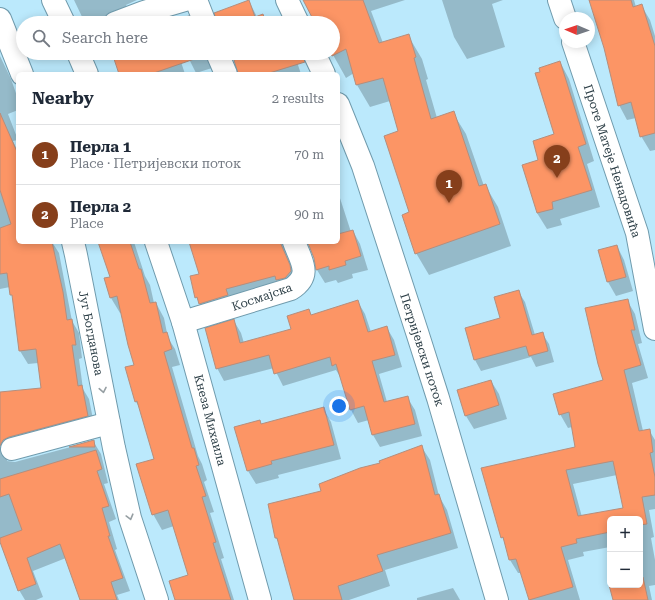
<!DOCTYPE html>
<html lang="en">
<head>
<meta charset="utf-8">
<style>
  :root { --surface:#fff; --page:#f6f6f7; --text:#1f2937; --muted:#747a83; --line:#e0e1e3; --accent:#863f1b }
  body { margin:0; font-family:"Roboto Serif",serif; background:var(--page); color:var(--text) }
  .controls { position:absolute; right:12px; bottom:12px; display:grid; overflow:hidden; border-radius:6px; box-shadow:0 2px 10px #0003 }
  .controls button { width:36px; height:36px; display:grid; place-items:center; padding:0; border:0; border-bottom:1px solid var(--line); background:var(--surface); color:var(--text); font:20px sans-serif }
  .compass { position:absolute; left:559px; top:12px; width:36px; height:36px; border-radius:50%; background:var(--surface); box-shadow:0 2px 10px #0003; rotate:272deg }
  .you { position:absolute; left:339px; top:406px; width:14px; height:14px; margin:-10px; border:3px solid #fff; border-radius:50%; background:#1a73e8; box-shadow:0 0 0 6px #1a73e833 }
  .badge { display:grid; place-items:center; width:26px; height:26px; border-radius:50%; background:var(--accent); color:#fff; font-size:13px; font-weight:700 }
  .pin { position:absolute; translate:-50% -33px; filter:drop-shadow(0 1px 2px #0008) }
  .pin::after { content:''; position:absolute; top:21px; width:14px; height:12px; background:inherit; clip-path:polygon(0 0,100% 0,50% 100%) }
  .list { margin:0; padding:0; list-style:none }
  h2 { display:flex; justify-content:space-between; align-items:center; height:52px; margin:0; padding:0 16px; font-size:17px }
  h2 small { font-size:13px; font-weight:400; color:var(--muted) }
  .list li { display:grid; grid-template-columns:26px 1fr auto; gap:12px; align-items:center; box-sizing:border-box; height:60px; padding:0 16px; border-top:1px solid var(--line) }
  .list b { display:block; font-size:15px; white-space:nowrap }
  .list p { margin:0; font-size:13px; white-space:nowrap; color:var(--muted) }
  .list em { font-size:13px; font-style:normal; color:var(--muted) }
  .icon { flex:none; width:22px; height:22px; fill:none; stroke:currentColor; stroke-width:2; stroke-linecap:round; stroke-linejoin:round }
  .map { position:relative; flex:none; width:655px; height:600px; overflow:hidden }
  .search { position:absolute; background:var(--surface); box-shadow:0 2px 10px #0003; left:16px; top:16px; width:324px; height:44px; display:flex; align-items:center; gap:10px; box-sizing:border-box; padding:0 14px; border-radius:22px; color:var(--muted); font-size:15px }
  .panel { position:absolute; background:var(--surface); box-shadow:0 2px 10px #0003; left:16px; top:72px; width:324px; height:172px; border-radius:6px }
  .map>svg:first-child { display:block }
  .shadow { fill:#0003; fill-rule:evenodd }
  .building { fill:#fc9565; stroke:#b58e7d; fill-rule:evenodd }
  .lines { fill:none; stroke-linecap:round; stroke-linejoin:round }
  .minor-casing { stroke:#709bad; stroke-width:24 }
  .secondary-casing { stroke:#709bad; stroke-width:24 }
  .minor { stroke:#fff; stroke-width:22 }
  .secondary { stroke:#fff; stroke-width:22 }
  .oneway { stroke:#969fa3 }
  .labels { text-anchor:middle; stroke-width:3; stroke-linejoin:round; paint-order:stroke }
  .street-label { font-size:12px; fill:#2d3f47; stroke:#fff }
</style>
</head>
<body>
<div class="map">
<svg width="655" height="600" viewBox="0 0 655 600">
  <rect width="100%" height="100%" fill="#bbe9fc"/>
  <g class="shadow">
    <path d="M 74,0 L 137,0 L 126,5 L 130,14 L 109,23 L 85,23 Z"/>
    <path d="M 305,0 L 405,0 L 371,11 L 383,43 L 409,37 L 422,59 L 428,79 L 426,80 L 437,118 L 453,113 L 466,134 L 484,186 L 485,185 L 498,207 L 511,246 L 429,275 L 416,253 L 399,131 L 390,101 L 370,107 L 357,85 L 354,73 L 346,78 L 332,53 L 333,53 L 333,23 L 316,23 Z"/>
    <path d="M 442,0 L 503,0 L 492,4 L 505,47 L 467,59 L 454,37 Z"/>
    <path d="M 590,0 L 634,0 L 636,7 L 641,5 L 650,20 L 655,36 L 655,150 L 650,151 L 641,136 L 636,118 L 627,120 L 619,105 L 605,48 Z"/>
    <path d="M 249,1 L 257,17 L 262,16 L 267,23 L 218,23 Z"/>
    <path d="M 113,53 L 176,53 L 181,62 L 185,74 L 120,74 Z"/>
    <path d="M 186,53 L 292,53 L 297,62 L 301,74 L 239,74 L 233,56 L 227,54 L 212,68 L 196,73 Z"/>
    <path d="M 0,56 L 11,79 L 18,99 L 18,110 L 8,114 L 18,140 L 13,141 L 18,152 L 18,242 L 52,242 L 59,253 L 72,321 L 79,333 L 82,358 L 79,359 L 83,389 L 89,399 L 95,429 L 10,454 L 7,461 L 15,462 L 93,441 L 101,454 L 108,483 L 104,484 L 116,519 L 109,522 L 117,549 L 115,550 L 130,591 L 117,595 L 119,600 L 81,600 L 66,558 L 33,571 L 43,597 L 36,600 L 25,600 L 19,590 L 0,539 L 0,393 L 42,389 L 38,363 L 28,364 L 20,351 L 13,297 L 10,287 L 0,289 Z"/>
    <path d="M 560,62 L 569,79 L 594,161 L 587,164 L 600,207 L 560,219 L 562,225 L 547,229 L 537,213 L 540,160 L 555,135 L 541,72 Z"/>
    <path d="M 338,192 L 351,232 L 353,231 L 360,244 L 368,270 L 352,274 L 353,278 L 338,283 L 336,280 L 325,283 L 317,270 L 315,258 L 310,245 L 304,243 L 289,255 L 290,261 L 298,283 L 208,317 L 196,297 L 191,277 L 200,274 L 190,242 L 338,242 Z"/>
    <path d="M 99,242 L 134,242 L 145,276 L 150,285 L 154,303 L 156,303 L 164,318 L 168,338 L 175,349 L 180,365 L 172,367 L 198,456 L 202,464 L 207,480 L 204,482 L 214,512 L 210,513 L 224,558 L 221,559 L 234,600 L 177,600 L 190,576 L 174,526 L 162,530 L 153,514 L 155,460 L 141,410 L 136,402 L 126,368 L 135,365 L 122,313 L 120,313 L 111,298 L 106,279 L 111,278 Z"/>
    <path d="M 617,246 L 624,260 L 633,291 L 616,296 L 608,282 L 600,251 Z"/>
    <path d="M 518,291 L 525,302 L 535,335 L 542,333 L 549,344 L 554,362 L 536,367 L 531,357 L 481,371 L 475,360 L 466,329 L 502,319 Z"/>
    <path d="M 627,300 L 635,314 L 642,343 L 638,344 L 648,378 L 632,383 L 643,431 L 649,430 L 655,440 L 655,509 L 649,510 L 654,537 L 651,538 L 655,560 L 655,585 L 649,586 L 652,600 L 614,600 L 612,585 L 640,585 L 640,519 L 610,519 L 610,547 L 583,552 L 584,556 L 568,560 L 580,600 L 530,600 L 521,573 L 518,573 L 510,560 L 506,544 L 502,537 L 576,448 L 572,427 L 568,428 L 560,414 L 604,381 ZM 617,475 L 624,508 L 582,517 L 573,484 Z"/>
    <path d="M 358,302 L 365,314 L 371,332 L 387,328 L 394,340 L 402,367 L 379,374 L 387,402 L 407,397 L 415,410 L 422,436 L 380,447 L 373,435 L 369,420 L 358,423 L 351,410 L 341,378 L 336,370 L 283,386 L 274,368 L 224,381 L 217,368 L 234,321 L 241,333 L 244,343 L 292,329 L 311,316 Z"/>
    <path d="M 491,381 L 499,394 L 507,419 L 474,429 L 466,416 Z"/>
    <path d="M 323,408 L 331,422 L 341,459 L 278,475 L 279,478 L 256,484 L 248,471 L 261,425 Z"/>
    <path d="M 421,446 L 430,460 L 439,496 L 447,510 L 458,548 L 385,570 L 390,586 L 349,600 L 296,600 L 280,544 L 276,538 L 323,492 Z"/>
    <path d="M 453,588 L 460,600 L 417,600 L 417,598 Z"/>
  </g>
  <g class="building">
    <path d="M 249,0 L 255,17 L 263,14 L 266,23 L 217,23 L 214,13 Z"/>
    <path d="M 303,0 L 363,0 L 379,43 L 409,34 L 416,57 L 414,58 L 431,119 L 454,111 L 479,186 L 486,184 L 500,224 L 415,254 L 402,215 L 409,212 L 384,136 L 398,131 L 383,78 L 356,85 L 346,49 L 332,56 L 330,53 L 333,53 L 333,23 L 315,23 Z"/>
    <path d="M 589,0 L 631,0 L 633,7 L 642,4 L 655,46 L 655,133 L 640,137 L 631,102 L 618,106 L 604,48 Z"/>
    <path d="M 189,16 L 192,23 L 175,23 L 174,20 Z"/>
    <path d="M 112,53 L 204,53 L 205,54 L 203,56 L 151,74 L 119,74 Z"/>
    <path d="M 252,53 L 302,53 L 305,62 L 266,74 L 238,74 L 234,60 L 253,55 Z"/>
    <path d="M 560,61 L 586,144 L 578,147 L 592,190 L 552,202 L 553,209 L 537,213 L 522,165 L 538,160 L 533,141 L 554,134 L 535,73 L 540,72 L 539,68 Z"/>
    <path d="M 0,113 L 18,154 L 18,242 L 52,242 L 63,292 L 67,320 L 72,319 L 76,345 L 72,345 L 78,386 L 82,385 L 88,416 L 9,437 L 3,440 L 0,446 L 0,392 L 41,388 L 36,349 L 19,351 L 12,295 L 10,295 L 7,273 L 0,274 L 0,228 L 11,224 L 0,190 Z"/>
    <path d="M 353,230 L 361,256 L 345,261 L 346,265 L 329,270 L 329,266 L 316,270 L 314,258 L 308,243 L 338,242 L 338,233 L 338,234 Z"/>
    <path d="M 98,242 L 130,242 L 139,269 L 141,269 L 150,303 L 156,302 L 163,333 L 167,332 L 172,349 L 164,352 L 192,448 L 194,448 L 199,465 L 196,466 L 206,496 L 202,497 L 216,542 L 213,543 L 231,600 L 175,600 L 169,581 L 188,575 L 168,510 L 152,515 L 136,464 L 154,459 L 137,401 L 135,402 L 125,367 L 134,365 L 128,345 L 117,296 L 110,298 L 104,278 L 110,277 Z"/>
    <path d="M 189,242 L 280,242 L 290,265 L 291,271 L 285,278 L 276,280 L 275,276 L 226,289 L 228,295 L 199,304 L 197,297 L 195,298 L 190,276 L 199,274 Z"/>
    <path d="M 617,245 L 626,277 L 607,282 L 598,250 Z"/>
    <path d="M 519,290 L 532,335 L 543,332 L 548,351 L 529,356 L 526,346 L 474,360 L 465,328 L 500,318 L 494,297 Z"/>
    <path d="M 628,299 L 635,330 L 631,330 L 641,365 L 624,370 L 639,431 L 650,429 L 653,452 L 650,453 L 655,477 L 655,495 L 642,497 L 647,524 L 640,525 L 640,519 L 610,519 L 610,532 L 576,539 L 577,543 L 561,547 L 573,587 L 529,600 L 516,559 L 509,560 L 503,537 L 501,538 L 481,468 L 575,447 L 569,412 L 559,415 L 553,394 L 603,380 L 598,364 L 585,308 ZM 613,461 L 623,508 L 578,516 L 566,470 Z"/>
    <path d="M 358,300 L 368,332 L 387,326 L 395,355 L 372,361 L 384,402 L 408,396 L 415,424 L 372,435 L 364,406 L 350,410 L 336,364 L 332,366 L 330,357 L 274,374 L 269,355 L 216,369 L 205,328 L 234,319 L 240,343 L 291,329 L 287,316 L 309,309 L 311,315 Z"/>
    <path d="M 491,380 L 499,405 L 465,416 L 457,390 Z"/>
    <path d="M 324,407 L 334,445 L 271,461 L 272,464 L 247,471 L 234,427 L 260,420 L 261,424 Z"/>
    <path d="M 94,440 L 95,447 L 69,447 Z"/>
    <path d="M 422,445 L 435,495 L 439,494 L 451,533 L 377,555 L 383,571 L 338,586 L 342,600 L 294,600 L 277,538 L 275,538 L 268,504 L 321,491 L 319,484 L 360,468 L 380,463 L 379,461 Z"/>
    <path d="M 96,450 L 102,469 L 97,471 L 109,506 L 102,508 L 110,536 L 108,536 L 123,578 L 111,582 L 117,600 L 80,600 L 60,544 L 27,558 L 36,584 L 18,591 L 0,542 L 0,538 L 22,530 L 9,494 L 0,497 L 0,479 Z"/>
    <path d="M 640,577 L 643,577 L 648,600 L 613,600 L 609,585 L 640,585 Z"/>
  </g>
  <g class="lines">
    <defs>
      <g id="minor">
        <path d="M 196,0 L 205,23"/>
        <path d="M 287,0 L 298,23"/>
        <path d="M 559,0 L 565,18"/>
        <path d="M 0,19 L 22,74"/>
        <path d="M 115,23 L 144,12 L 185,0"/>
        <path d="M 573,42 L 637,233 L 655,329"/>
        <path d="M 217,53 L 226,74"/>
        <path d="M 314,53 L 324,74"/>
        <path d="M 338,104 L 363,166 L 417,332 L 438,398 L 497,600"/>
        <path d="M 73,242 L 76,255 L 114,448 L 130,518 L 157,600"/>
        <path d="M 183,322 L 291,289 C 313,275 301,261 294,242"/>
        <path d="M 12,449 L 109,423"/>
      </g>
      <g id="secondary">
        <path d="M 53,0 L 64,23"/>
        <path d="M 78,53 L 87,74"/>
        <path d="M 156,242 L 183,322 L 260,600"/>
      </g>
    </defs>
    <use href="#minor" class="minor-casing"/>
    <use href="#secondary" class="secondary-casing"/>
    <use href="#minor" class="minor"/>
    <use href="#secondary" class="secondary"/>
  </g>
  <defs><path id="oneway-chevron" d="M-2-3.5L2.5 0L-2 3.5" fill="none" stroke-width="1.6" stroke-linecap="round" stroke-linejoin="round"/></defs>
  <g class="oneway">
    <use href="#oneway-chevron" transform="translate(103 390) rotate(79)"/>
    <use href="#oneway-chevron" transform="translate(130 517) rotate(75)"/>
  </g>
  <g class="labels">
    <g class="street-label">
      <text transform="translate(612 161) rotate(72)" y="4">Проте Матеје Ненадовића</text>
      <text transform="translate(262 297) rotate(-19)" y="4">Космајска</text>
      <text transform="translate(91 333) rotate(79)" y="4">Југ Богданова</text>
      <text transform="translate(422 350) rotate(72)" y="4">Петријевски поток</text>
      <text transform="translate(210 420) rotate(75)" y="4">Кнеза Михаила</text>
    </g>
  </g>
</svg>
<div class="controls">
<button>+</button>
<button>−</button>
</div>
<svg class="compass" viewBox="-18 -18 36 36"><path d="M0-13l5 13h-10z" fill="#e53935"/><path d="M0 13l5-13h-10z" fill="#747a83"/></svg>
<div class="you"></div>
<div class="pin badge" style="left:449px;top:203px">1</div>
<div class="pin badge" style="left:557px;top:178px">2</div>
<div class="search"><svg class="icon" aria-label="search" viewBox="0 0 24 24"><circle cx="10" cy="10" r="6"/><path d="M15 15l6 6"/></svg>Search here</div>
<section class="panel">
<h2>Nearby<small>2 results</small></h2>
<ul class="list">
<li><span class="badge">1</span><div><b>Перла 1</b><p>Place · Петријевски поток</p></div><em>70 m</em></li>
<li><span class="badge">2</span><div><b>Перла 2</b><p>Place</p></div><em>90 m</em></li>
</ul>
</section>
</div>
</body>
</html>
